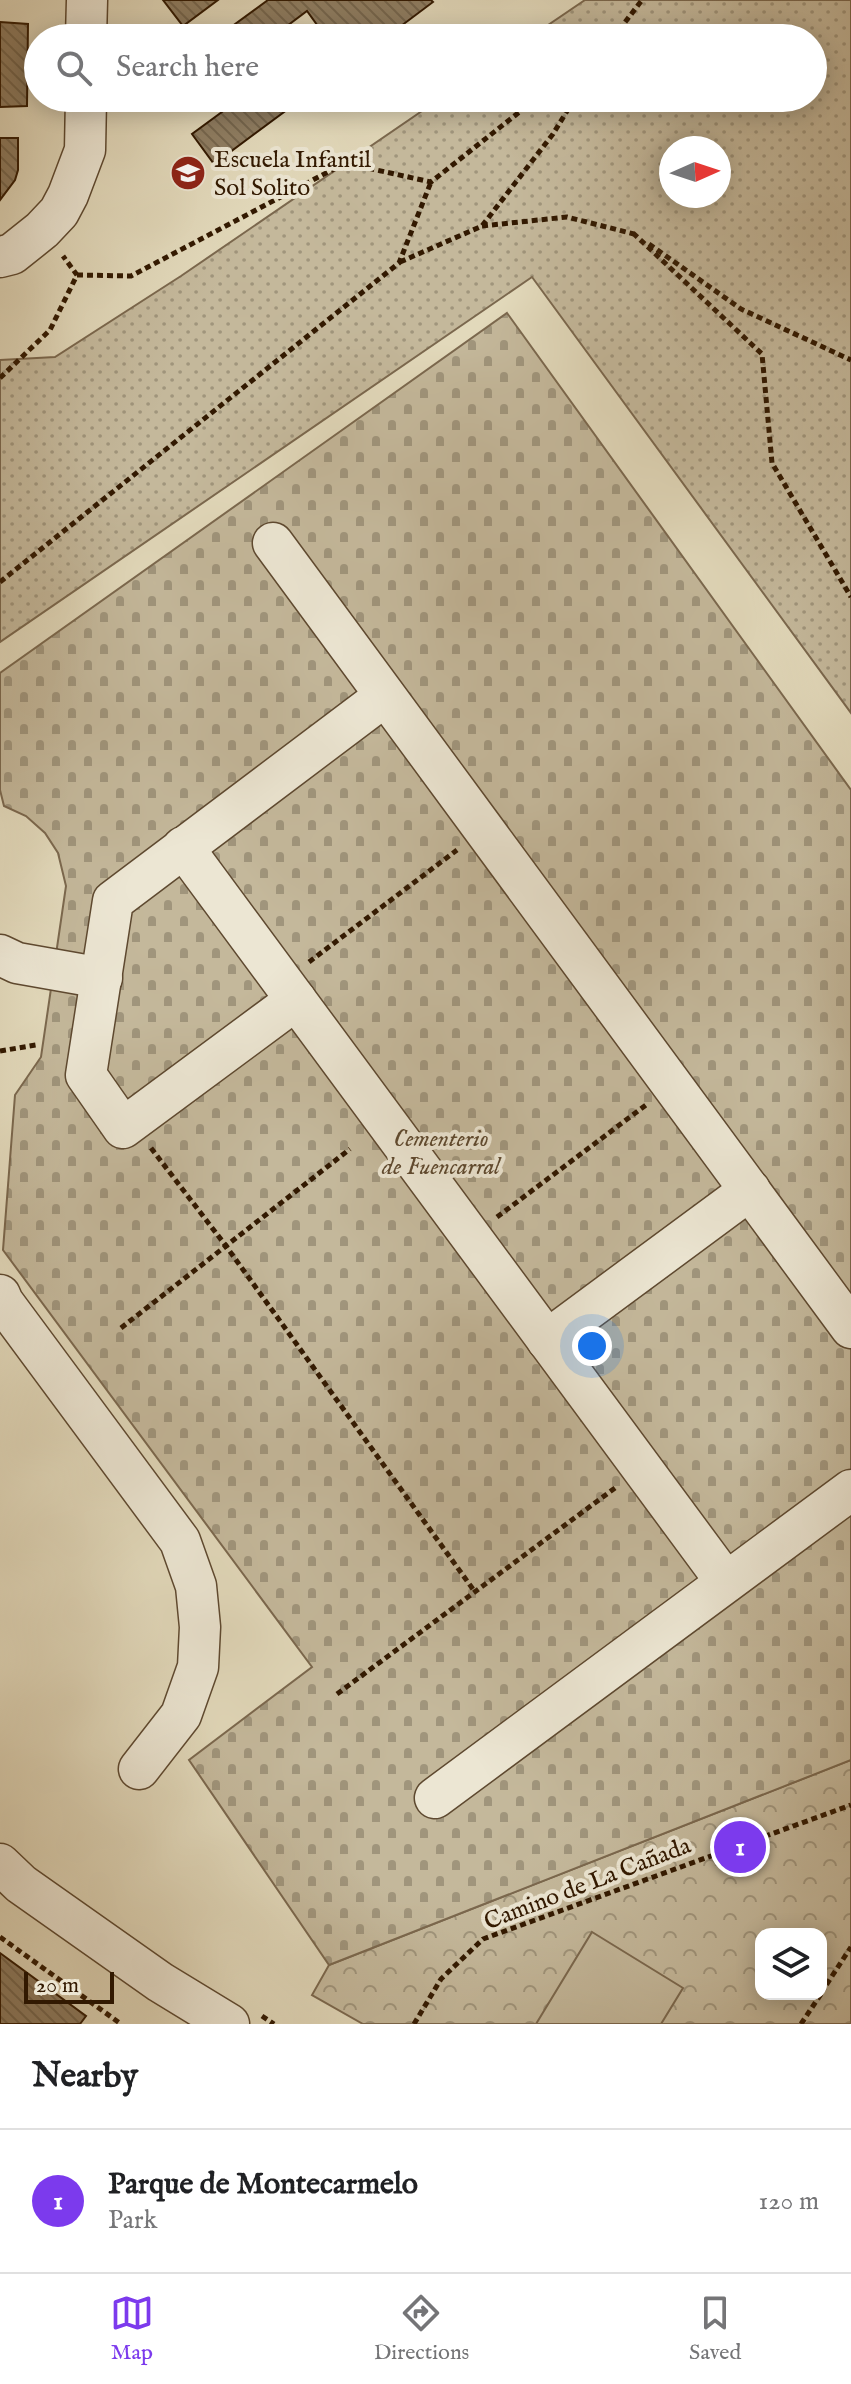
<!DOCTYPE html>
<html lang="en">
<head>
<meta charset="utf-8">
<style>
  :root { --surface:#fff; --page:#f2f2f2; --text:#202124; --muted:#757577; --line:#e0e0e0; --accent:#7c3aed }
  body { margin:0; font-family:"IM FELL English",serif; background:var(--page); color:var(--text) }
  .controls { position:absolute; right:24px; bottom:24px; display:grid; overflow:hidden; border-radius:16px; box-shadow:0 4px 20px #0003 }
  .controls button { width:72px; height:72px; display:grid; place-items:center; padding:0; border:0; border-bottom:2px solid var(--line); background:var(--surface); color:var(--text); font:40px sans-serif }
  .compass { position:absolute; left:659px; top:136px; width:72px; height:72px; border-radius:50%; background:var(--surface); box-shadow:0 4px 20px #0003; rotate:87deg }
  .scale { position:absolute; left:24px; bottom:20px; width:90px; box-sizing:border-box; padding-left:8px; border:4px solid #321901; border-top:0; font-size:22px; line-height:28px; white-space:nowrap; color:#321901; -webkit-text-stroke:6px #ece6d3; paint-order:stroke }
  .you { position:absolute; left:592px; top:1346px; width:28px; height:28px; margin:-20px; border:6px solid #fff; border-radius:50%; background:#1a73e8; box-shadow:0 0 0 12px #1a73e833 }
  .badge { display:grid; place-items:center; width:52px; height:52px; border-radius:50%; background:var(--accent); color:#fff; font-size:26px; font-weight:700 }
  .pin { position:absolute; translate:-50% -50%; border:4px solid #fff; box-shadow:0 2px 8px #0006 }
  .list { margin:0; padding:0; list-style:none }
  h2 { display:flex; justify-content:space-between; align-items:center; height:104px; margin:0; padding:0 32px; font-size:34px }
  h2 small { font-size:26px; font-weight:400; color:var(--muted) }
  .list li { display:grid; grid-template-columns:52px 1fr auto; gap:24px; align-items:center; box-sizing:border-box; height:144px; padding:0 32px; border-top:2px solid var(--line) }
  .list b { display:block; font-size:30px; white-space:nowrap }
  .list p { margin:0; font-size:26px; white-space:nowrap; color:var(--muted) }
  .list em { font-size:26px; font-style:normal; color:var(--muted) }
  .icon { flex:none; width:44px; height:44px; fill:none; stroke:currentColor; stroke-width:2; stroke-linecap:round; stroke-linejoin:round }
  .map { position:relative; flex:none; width:851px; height:2024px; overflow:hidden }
  .search { position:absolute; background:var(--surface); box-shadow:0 4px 20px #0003; left:24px; right:24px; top:24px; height:88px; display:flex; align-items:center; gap:20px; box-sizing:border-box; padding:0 28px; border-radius:44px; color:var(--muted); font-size:30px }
  .sheet { height:248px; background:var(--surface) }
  nav { display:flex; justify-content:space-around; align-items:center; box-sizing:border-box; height:112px; border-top:2px solid var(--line); background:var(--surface); font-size:22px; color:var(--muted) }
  nav a { display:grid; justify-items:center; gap:4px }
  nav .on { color:var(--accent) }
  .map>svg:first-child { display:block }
  .grass { fill:url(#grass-dots); stroke:#7b684e; stroke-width:2; fill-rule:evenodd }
  .forest { fill:url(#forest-crowns); stroke:#7b684e; stroke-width:2; fill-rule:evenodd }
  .cemetery { fill:url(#cemetery-stones); stroke:#7b684e; stroke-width:2 }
  .pitch { fill:#c4b89b; stroke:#7b684e; stroke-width:2 }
  .building { fill:url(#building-back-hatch); stroke:#321901; stroke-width:2 }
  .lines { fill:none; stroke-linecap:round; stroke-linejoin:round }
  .minor-casing { stroke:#5e4930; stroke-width:43 }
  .path { stroke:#321901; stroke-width:5; stroke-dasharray:6 4; stroke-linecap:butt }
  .minor { stroke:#ece6d3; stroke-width:40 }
  .labels { text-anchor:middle; stroke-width:8; stroke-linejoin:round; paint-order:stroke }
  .poi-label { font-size:24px; fill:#321901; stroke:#ece6d3; text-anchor:start }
  .park-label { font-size:24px; font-style:italic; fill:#5e492f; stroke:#ece6d3 }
  .street-label { font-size:24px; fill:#321901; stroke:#ece6d3 }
</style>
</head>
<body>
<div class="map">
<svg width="851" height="2024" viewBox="0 0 851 2024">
  <defs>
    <pattern id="grass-dots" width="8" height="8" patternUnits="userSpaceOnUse" patternTransform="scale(2)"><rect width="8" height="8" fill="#c4b89b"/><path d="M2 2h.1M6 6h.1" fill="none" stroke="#a0957c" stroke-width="1.8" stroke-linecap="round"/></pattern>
    <pattern id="forest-crowns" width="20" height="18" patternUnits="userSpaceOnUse" patternTransform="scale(2)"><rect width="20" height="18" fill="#c4b89b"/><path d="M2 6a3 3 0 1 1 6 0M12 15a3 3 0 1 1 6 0" fill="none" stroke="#a0957c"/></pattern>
    <pattern id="cemetery-stones" width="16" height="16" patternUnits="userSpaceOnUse" patternTransform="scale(2)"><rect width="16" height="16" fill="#c4b89b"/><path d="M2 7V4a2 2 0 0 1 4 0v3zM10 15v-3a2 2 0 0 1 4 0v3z" fill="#a0957c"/></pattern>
    <pattern id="building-back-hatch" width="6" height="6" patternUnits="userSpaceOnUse" patternTransform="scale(2)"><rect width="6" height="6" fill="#8e7d62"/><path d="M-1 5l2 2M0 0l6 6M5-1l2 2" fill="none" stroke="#75664e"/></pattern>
  </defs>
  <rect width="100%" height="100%" fill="#e2d9bb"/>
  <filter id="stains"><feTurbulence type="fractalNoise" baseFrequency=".0025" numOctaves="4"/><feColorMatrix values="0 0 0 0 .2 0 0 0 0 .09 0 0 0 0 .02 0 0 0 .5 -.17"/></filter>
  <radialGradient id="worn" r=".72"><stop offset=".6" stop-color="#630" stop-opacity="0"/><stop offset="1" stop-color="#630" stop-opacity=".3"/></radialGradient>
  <path class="grass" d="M 585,0 L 851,0 L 851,713 L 532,277 L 0,642 L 0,360 L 55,357 L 181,276 L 441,98 L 813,98 L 813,38 L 529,38 ZM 671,148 L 719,148 L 719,196 L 671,196 Z"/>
  <path class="forest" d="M 851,1760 L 851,2024 L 363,2024 L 312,1995 L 329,1965 ZM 761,1934 L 821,1934 L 821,1994 L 761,1994 Z"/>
  <path class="cemetery" d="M 507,313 L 851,790 L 851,1760 L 329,1965 L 189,1760 L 312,1667 L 3,1250 L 15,1095 L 41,1057 L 66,886 L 58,853 L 45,833 L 26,816 L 4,806 L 0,790 L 0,673 Z"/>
  <path class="pitch" d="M 592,1932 L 683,1988 L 661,2024 L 536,2024 Z"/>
  <g class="building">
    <path d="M 163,0 L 218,0 L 183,26 Z"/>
    <path d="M 268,0 L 431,0 L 433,2 L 385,38 L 322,38 L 325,36 L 307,11 L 271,38 L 216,38 Z"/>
    <path d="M 0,22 L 28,24 L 27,106 L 0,107 Z"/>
    <path d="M 241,98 L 303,98 L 214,164 L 192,134 Z"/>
    <path d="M 0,138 L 18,138 L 18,170 L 15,180 L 0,200 Z"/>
    <path d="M 0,1953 L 86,2016 L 80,2024 L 0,2024 Z"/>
  </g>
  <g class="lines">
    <defs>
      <g id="minor">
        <path d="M 86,38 L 87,0"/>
        <path d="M 0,257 L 12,254 L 42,230 L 59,212 L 68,195 L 85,150 L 86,98"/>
        <path d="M 273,543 L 851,1328"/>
        <path d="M 183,847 L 726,1582"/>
        <path d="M 0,955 L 17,963 L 102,978"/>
        <path d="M 296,1000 L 123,1128 L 86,1075 L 113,901 L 385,696"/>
        <path d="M 0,1295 L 3,1302 L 180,1541 L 196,1586 L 200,1627 L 198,1667 L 181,1715 L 139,1769"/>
        <path d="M 547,1340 L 750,1190"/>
        <path d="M 435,1798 L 851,1490"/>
        <path d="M 0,1864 L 21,1884 L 160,1982 L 229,2024"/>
      </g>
    </defs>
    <use href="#minor" class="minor-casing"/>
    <g class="path">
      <path d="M 613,38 L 642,0"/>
      <path d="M 482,226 L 567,217 L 634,234"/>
      <path d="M 633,233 L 762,354 L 772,463 L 851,597"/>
      <path d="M 649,244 L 741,309 L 851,360"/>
      <path d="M 400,262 L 482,226 L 553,134 L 575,98"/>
      <path d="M 77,275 L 131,276 L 345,163 L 431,182 L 537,98"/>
      <path d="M 0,378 L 50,330 L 77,275 L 63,256"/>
      <path d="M 0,582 L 399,263 L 431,182"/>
      <path d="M 309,962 L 457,850"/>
      <path d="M 0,1051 L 36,1045"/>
      <path d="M 151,1148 L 226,1246 L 475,1592"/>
      <path d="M 497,1217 L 646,1105"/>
      <path d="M 121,1328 L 350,1149"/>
      <path d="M 337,1694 L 615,1488"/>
      <path d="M 0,1937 L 121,2024"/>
      <path d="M 821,1993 L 851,1947"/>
      <path d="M 262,2016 L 274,2024"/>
      <path d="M 414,2024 L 441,1979 L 483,1939 L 851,1805"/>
      <path d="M 801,2024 L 821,1994"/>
    </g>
    <use href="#minor" class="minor"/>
  </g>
  <defs>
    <symbol id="school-disc" viewBox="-11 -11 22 22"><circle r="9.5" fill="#8f2418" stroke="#ece6d3"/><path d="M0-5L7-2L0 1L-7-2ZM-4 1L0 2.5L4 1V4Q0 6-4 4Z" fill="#fff"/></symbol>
  </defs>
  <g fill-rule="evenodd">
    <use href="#school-disc" x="168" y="153" width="40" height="40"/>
  </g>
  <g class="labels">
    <g class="poi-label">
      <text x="214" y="167">Escuela Infantil<tspan x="214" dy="28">Sol Solito</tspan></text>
    </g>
    <g class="park-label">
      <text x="441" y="1146">Cementerio<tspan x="441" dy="28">de Fuencarral</tspan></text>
    </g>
    <g class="street-label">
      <text transform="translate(587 1883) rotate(-21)" y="8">Camino de La Cañada</text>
    </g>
  </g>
  <rect width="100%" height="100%" filter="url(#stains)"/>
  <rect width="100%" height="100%" fill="url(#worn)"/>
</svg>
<div class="controls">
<button><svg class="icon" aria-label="layers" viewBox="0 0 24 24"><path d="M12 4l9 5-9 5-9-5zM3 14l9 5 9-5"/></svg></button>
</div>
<svg class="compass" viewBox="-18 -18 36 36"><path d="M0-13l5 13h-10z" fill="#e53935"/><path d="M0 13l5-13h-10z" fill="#757577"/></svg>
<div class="scale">20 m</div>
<div class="you"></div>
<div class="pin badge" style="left:740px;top:1847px">1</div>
<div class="search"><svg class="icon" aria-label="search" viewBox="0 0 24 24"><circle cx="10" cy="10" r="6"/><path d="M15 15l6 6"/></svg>Search here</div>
</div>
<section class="sheet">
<h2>Nearby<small></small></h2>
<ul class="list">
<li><span class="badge">1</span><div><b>Parque de Montecarmelo</b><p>Park</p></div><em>120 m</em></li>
</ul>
</section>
<nav>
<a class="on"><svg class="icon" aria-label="map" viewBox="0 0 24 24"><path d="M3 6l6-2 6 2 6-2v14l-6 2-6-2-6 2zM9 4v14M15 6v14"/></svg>Map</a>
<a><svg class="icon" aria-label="directions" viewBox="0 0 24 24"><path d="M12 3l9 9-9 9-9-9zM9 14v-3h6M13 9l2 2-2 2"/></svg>Directions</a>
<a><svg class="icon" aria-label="saved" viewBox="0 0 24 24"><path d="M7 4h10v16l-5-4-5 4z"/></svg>Saved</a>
</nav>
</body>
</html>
